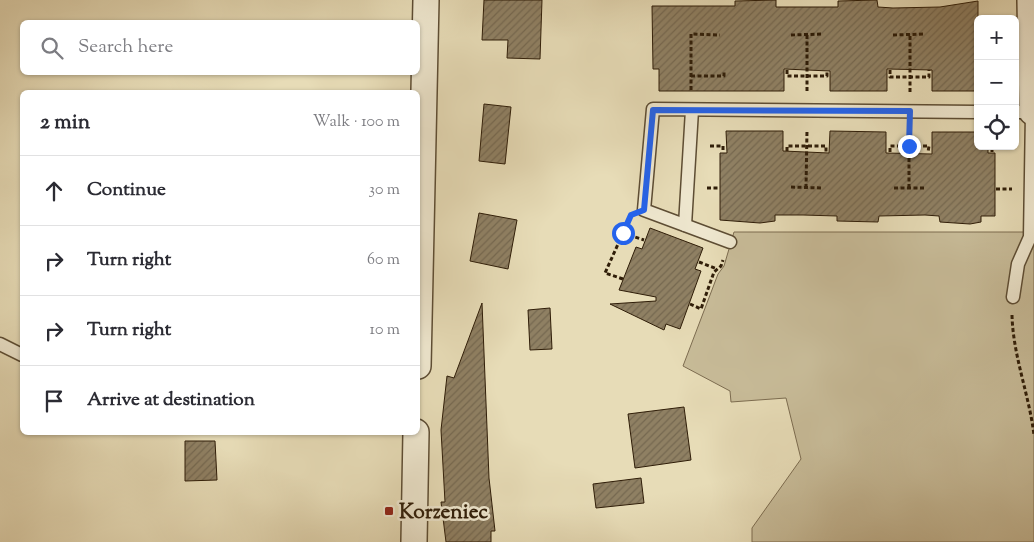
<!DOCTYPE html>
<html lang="en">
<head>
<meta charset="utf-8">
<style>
  :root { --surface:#fff; --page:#f2f2f3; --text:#2b2b33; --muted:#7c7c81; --line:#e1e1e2 }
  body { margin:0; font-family:"Sorts Mill Goudy",serif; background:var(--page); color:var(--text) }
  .controls { position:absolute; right:15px; top:15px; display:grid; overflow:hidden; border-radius:8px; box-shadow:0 1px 4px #0004 }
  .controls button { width:45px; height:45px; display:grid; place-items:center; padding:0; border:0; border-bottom:1px solid var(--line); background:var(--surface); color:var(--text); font:25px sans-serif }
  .stop { position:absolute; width:15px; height:15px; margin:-11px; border:4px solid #2563eb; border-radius:50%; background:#fff }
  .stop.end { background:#2563eb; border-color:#fff; box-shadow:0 1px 5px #0008 }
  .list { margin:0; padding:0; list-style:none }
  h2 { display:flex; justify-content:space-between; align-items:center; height:65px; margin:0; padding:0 20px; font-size:21px }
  h2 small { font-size:16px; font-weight:400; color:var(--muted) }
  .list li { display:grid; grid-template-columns:32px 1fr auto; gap:15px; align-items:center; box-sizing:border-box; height:70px; padding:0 20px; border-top:1px solid var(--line) }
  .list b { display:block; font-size:19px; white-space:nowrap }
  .list em { font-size:16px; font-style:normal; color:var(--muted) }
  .icon { flex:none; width:28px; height:28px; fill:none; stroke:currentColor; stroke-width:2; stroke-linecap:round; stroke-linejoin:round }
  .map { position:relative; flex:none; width:1034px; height:542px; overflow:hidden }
  .search { position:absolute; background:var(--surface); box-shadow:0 1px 4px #0004; left:20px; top:20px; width:400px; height:55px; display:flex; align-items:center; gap:12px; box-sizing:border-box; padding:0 18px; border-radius:8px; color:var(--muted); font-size:19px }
  .panel { position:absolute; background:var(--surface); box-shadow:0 1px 4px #0004; left:20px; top:90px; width:400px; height:345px; border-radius:8px }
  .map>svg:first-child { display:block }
  .grass { fill:#c8bc99; stroke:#7c6c50 }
  .building { fill:url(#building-hatch); stroke:#2f1d08 }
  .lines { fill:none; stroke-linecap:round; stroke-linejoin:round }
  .lane-casing { stroke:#5d4d34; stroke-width:15 }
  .street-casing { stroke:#5d4d34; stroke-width:28 }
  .path { stroke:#2f1d08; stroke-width:3; stroke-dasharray:4 2.5; stroke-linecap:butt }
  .lane { stroke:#efe8d0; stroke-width:12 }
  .street { stroke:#efe8d0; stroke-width:25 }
  .route { stroke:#2563eb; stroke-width:6 }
  .poi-dot { fill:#8f2418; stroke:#efe8d0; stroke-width:2 }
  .labels { text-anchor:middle; stroke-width:5; stroke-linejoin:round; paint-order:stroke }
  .poi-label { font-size:21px; font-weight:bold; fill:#2f1d08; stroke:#efe8d0; text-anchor:start }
</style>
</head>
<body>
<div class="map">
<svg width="1034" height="542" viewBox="0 0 1034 542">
  <defs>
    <pattern id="building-hatch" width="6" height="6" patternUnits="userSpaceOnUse" patternTransform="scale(1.25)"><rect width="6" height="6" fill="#8f8063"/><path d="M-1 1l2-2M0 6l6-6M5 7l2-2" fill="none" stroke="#756850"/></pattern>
  </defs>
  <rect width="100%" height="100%" fill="#e7dcb7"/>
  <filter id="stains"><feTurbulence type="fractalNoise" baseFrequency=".004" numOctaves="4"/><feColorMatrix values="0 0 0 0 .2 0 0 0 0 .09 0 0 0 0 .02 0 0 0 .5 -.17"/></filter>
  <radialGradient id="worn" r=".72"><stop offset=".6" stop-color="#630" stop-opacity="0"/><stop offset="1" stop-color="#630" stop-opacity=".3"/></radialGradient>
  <path class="grass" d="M 734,232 L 1034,232 L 1034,542 L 752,542 L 752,528 L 801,459 L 786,398 L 731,402 L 730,391 L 683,366 L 718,274 L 724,266 Z"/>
  <g class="building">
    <path d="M 484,0 L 542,0 L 540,59 L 507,58 L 508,40 L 482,40 Z"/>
    <path d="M 776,0 L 776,7 L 838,7 L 838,1 L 877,0 L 878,7 L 893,8 L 940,7 L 978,1 L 978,91 L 932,91 L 932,70 L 887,69 L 887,91 L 830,91 L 830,71 L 784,69 L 784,91 L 659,91 L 659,69 L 653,69 L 652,6 L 735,6 L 735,1 Z"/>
    <path d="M 484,104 L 511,107 L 505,164 L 479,161 Z"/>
    <path d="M 726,131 L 783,131 L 783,151 L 829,153 L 830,131 L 886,132 L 886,153 L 932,154 L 932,132 L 978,132 L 978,146 L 988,146 L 988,153 L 995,153 L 995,216 L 981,216 L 981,222 L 970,224 L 940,222 L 939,216 L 925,215 L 879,216 L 878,222 L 837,221 L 837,216 L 803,215 L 775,215 L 775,221 L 760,223 L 720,220 L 720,153 L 727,153 Z"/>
    <path d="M 479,213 L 517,220 L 508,269 L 470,261 Z"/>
    <path d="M 650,228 L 703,248 L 695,269 L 701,271 L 680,329 L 666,324 L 664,330 L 610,304 L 656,301 L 656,297 L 619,290 L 636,247 L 642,249 Z"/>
    <path d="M 482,303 L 489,478 L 495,531 L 491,531 L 491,542 L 446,542 L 441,502 L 445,502 L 441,430 L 447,376 L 454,378 Z"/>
    <path d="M 550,308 L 552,349 L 530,350 L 528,310 Z"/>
    <path d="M 684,407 L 691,460 L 635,468 L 628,414 Z"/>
    <path d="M 185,441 L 215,441 L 217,480 L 185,481 Z"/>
    <path d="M 641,478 L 644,503 L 596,508 L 593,484 Z"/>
  </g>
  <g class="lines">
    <defs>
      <g id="lane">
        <path d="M 685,225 L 692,110"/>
        <path d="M 730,242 L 644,210 L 653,109 L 978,112"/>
        <path d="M 1013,297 L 1018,264 L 1030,237 L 1032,112 L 1015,112"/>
        <path d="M 0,344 L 22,355"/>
      </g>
      <g id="street">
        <path d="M 1030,0 L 1032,112"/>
        <path d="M 418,366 L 426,0"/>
        <path d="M 414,542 L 416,432"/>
      </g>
    </defs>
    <use href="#lane" class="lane-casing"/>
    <use href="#street" class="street-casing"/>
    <g class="path">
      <path d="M 791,35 L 823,34"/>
      <path d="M 893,35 L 925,34"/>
      <path d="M 787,70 L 787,76 L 827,76 L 827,70"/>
      <path d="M 890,70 L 890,77 L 929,77 L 929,70"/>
      <path d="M 691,76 L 724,76 L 724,71"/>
      <path d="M 691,90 L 691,34 L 720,35"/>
      <path d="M 807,91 L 807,35"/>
      <path d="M 910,92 L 910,35"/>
      <path d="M 710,146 L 723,146 L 723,152"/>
      <path d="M 787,151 L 787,146 L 826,146 L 826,152"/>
      <path d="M 890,152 L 890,146 L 929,146 L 928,152"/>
      <path d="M 992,152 L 992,146"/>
      <path d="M 791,187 L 822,188"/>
      <path d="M 707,188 L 719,188"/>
      <path d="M 806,188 L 807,130"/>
      <path d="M 894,188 L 924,188"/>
      <path d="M 909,188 L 909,130"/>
      <path d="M 996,189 L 1012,189"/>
      <path d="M 623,233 L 644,240"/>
      <path d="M 699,262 L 717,269"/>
      <path d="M 623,279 L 605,273 L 628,222"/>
      <path d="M 690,304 L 701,309 L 714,272 L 721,266 L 723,260"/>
      <path d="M 1012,315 C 1013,356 1029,394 1034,435"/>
    </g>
    <use href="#lane" class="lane"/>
    <use href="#street" class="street"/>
  </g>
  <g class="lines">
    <path class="route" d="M 623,233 L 631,215 L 644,210 L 653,110 L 910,111 L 909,146"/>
  </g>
  <rect class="poi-dot" x="384" y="506" width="10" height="10" rx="2.5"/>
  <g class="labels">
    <g class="poi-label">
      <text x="399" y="518">Korzeniec</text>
    </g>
  </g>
  <rect width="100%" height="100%" filter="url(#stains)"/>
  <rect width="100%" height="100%" fill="url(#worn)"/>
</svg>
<div class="controls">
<button>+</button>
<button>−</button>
<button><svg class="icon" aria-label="locate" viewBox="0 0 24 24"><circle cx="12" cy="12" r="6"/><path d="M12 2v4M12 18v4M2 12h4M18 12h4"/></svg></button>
</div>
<div class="stop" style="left:623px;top:233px"></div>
<div class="stop end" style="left:909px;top:146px"></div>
<div class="search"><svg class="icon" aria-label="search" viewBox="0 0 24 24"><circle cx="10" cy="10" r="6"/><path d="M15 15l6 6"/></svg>Search here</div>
<section class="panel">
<h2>2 min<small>Walk · 100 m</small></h2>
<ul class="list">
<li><svg class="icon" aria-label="ahead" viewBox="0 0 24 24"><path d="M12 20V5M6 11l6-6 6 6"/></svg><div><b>Continue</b></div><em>30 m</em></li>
<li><svg class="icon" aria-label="right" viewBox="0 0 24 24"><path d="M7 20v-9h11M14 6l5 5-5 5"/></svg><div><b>Turn right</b></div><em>60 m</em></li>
<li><svg class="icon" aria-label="right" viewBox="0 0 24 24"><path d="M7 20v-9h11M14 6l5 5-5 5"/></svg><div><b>Turn right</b></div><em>10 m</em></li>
<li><svg class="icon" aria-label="arrive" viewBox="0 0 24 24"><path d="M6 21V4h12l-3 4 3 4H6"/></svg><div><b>Arrive at destination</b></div></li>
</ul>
</section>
</div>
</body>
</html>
